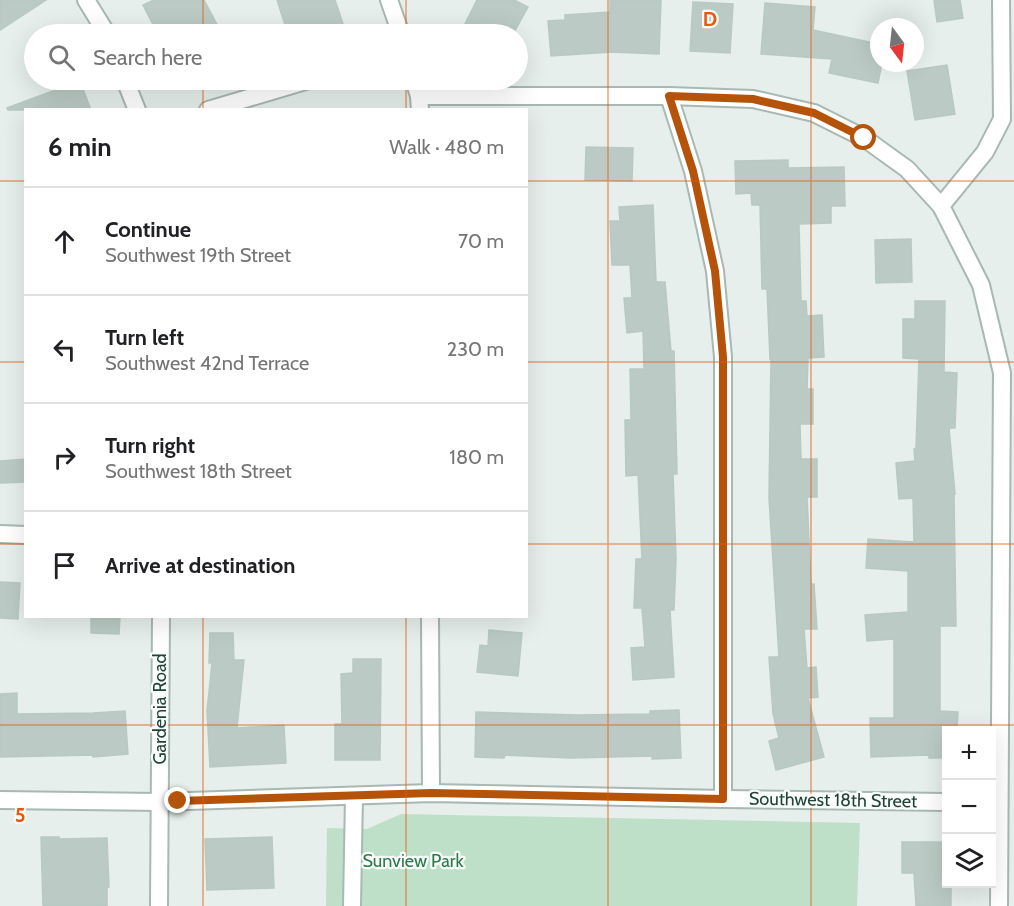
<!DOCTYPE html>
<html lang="en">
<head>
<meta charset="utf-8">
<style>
  :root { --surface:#fff; --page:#f2f2f2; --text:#202124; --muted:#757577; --line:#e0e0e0 }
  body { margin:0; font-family:Cabin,sans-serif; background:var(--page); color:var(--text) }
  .controls { position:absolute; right:18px; bottom:18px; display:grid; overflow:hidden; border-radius:0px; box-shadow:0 6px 24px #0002 }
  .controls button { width:54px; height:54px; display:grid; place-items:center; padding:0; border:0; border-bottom:2px solid var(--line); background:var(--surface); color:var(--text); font:30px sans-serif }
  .compass { position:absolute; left:870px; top:18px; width:54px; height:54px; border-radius:50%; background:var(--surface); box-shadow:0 6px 24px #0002; rotate:165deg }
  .stop { position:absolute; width:18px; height:18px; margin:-14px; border:4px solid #b45309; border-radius:50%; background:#fff }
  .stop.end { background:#b45309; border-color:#fff; box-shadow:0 2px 6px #0008 }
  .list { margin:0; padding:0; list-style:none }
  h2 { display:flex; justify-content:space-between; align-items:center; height:78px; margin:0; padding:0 24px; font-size:26px }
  h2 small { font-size:20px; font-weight:400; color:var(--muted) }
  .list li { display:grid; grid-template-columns:39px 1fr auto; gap:18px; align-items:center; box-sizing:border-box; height:108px; padding:0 24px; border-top:2px solid var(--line) }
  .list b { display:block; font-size:22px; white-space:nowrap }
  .list p { margin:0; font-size:20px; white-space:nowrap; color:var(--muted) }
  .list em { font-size:20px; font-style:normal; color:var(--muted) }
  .icon { flex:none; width:33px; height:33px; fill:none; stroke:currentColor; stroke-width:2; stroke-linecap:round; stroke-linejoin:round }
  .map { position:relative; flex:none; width:1014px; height:906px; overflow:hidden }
  .search { position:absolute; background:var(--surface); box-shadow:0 6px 24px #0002; left:24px; top:24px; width:504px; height:66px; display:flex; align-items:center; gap:15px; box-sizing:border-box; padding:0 21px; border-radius:33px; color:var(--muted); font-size:22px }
  .panel { position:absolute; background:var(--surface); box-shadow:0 6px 24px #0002; left:24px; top:108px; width:504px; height:510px; border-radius:0px }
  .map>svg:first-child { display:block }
  .green { fill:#bfe0c8 }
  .building { fill:#bbcac4; stroke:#b8c9c2; stroke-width:1.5 }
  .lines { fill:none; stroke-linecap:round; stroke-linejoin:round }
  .street-casing { stroke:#a8b8b2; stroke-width:20 }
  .street { stroke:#fff; stroke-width:16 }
  .route { stroke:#b45309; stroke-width:8 }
  .grid { fill:none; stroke:#e8590c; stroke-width:1.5; stroke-opacity:0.55 }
  .labels { text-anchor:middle; stroke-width:4.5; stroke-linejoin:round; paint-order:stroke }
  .street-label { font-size:18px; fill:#24423a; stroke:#f7fbf9 }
  .park-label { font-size:18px; fill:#2d7a4b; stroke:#f7fbf9 }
  .grid-label { font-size:20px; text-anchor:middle; font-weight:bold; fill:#e8590c; stroke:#f7fbf9; stroke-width:4.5; stroke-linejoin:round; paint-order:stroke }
</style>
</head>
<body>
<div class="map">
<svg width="1014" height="906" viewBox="0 0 1014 906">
  <rect width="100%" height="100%" fill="#e6efeb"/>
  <path class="green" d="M 401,814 L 860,823 L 857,906 L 326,906 L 327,828 L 367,829 Z"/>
  <g class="building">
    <path d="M 0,0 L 46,0 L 0,30 Z"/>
    <path d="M 154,0 L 204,0 L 222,34 L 158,34 L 143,5 Z"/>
    <path d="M 277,0 L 335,0 L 345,30 L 329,34 L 288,34 Z"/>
    <path d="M 477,0 L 514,0 L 528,7 L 513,34 L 486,34 L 465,24 Z"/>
    <path d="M 610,0 L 661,0 L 659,54 L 612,52 L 551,56 L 548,21 L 565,20 L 565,15 L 610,12 Z"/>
    <path d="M 934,0 L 960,0 L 963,18 L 937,22 Z"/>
    <path d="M 693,2 L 733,4 L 730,53 L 690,51 Z"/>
    <path d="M 765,3 L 815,7 L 813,30 L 879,44 L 879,63 L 882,63 L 878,83 L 829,73 L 832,59 L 761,54 Z"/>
    <path d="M 947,65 L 955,114 L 915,120 L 907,71 Z"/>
    <path d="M 80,81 L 91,110 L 8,110 L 7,108 Z"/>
    <path d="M 586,147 L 633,148 L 632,181 L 585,180 Z"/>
    <path d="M 788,160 L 788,168 L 844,167 L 845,206 L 831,206 L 831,223 L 799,224 L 801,301 L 806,301 L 807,316 L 822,315 L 824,357 L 808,358 L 807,389 L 813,389 L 813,424 L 800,424 L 801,459 L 817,459 L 817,497 L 807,497 L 811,584 L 814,584 L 817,629 L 804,629 L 807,668 L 816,667 L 818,697 L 808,698 L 824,757 L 776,770 L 769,741 L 779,738 L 773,714 L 769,657 L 779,657 L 769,498 L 771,359 L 770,359 L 767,289 L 762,289 L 760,205 L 752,205 L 751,193 L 736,194 L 735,161 Z"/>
    <path d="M 653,205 L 656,282 L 665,282 L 671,351 L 674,351 L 677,474 L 673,474 L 676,559 L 674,610 L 670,610 L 674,677 L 633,680 L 631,648 L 645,647 L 642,608 L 634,608 L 636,559 L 642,559 L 638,475 L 626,476 L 625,420 L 631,420 L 630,369 L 644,369 L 643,331 L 627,333 L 624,298 L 632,298 L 630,265 L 612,265 L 610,221 L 620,221 L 619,207 Z"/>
    <path d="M 911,239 L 912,282 L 876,283 L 875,240 Z"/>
    <path d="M 915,301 L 945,301 L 944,372 L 957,373 L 955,428 L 949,428 L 955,494 L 954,494 L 956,626 L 940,626 L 940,711 L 958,712 L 957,730 L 946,730 L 946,758 L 929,758 L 929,755 L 871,757 L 870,718 L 894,718 L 894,639 L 867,641 L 865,615 L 908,612 L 908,571 L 866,568 L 868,539 L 914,542 L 913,498 L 899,499 L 896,463 L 915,461 L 914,449 L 916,448 L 919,359 L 903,358 L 903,319 L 915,319 Z"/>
    <path d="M 26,459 L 26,482 L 0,483 L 0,461 Z"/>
    <path d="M 0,582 L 20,583 L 18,619 L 0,618 Z"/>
    <path d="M 91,616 L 120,616 L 119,634 L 91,633 Z"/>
    <path d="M 489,630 L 522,633 L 518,676 L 477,672 L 480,645 L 488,646 Z"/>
    <path d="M 210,633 L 233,633 L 234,660 L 244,660 L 237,728 L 284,725 L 286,763 L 210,767 L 207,711 L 212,663 L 209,663 Z"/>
    <path d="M 353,659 L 381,659 L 380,760 L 335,760 L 335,724 L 342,724 L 341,674 L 353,673 Z"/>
    <path d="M 17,693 L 17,714 L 93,713 L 125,711 L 128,754 L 93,757 L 93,755 L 0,757 L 0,694 Z"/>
    <path d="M 679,710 L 681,758 L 652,759 L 652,756 L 571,758 L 505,755 L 504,758 L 475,757 L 476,712 L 577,715 L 650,714 L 650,711 Z"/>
    <path d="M 41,837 L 59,837 L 59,839 L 107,838 L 109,887 L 107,887 L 107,906 L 43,906 Z"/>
    <path d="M 272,837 L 274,888 L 207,890 L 205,839 Z"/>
    <path d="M 902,842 L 946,842 L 946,884 L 951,884 L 951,906 L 916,906 L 914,873 L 902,873 Z"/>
  </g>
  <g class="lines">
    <defs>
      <g id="street">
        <path d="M 86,0 L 107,34"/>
        <path d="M 389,0 L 401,34"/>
        <path d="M 125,80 L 137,110"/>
        <path d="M 414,80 L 419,96 L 420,110"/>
        <path d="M 419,96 L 669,96 L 753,99 L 814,113 L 864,138 L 907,169 L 941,206"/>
        <path d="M 669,96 L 693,171 L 715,271 L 723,357 L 723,799"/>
        <path d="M 208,110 L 309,80"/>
        <path d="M 0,534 L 26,535"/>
        <path d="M 430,616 L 431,793"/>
        <path d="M 0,800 L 160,802 L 431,793 L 723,799 L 946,802"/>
        <path d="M 159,906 L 161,616"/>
        <path d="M 352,906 L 354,796"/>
        <path d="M 999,906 L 1002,373 L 981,285 L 941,206 L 985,152 L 1002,119 L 1001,0"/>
      </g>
    </defs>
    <use href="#street" class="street-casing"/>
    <use href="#street" class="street"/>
  </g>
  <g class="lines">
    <path class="route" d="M 178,801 L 431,793 L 723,799 L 723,357 L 715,271 L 693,171 L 669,96 L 753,99 L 814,113 L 864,138"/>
  </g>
  <path class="grid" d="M 203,0 L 203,34M 406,0 L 406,34M 608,0 L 608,906M 811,0 L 811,906M 203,80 L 203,110M 406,80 L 406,110M 0,181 L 26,181M 526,181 L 1014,181M 0,362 L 26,362M 526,362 L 1014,362M 0,544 L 26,544M 526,544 L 1014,544M 203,616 L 203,906M 406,616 L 406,906M 0,725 L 1014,725"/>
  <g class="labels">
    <g class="street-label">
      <text transform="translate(160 709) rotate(-90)" y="6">Gardenia Road</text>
      <text transform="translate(833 800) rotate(1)" y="6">Southwest 18th Street</text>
    </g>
    <g class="park-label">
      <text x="413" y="867">Sunview Park</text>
    </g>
  </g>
  <g class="grid-label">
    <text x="710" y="26">D</text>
    <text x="20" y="822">5</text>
  </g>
</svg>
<div class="controls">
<button>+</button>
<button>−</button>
<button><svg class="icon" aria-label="layers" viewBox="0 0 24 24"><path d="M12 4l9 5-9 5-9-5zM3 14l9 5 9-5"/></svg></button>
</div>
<svg class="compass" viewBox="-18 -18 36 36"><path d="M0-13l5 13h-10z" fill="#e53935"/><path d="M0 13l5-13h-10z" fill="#757577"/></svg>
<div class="stop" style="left:864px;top:138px"></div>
<div class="stop end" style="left:178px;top:801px"></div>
<div class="search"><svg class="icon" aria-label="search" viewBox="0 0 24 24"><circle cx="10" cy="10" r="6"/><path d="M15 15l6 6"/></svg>Search here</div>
<section class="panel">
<h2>6 min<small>Walk · 480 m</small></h2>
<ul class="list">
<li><svg class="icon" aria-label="ahead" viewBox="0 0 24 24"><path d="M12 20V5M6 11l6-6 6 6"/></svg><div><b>Continue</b><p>Southwest 19th Street</p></div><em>70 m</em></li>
<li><svg class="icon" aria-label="left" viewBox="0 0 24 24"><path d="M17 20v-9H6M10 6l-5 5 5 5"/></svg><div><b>Turn left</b><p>Southwest 42nd Terrace</p></div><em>230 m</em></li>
<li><svg class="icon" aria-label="right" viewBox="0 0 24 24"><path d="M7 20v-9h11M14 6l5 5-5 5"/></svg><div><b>Turn right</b><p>Southwest 18th Street</p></div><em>180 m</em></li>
<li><svg class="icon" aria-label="arrive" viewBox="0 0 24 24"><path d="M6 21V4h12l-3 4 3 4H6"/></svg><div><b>Arrive at destination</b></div></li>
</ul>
</section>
</div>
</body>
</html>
